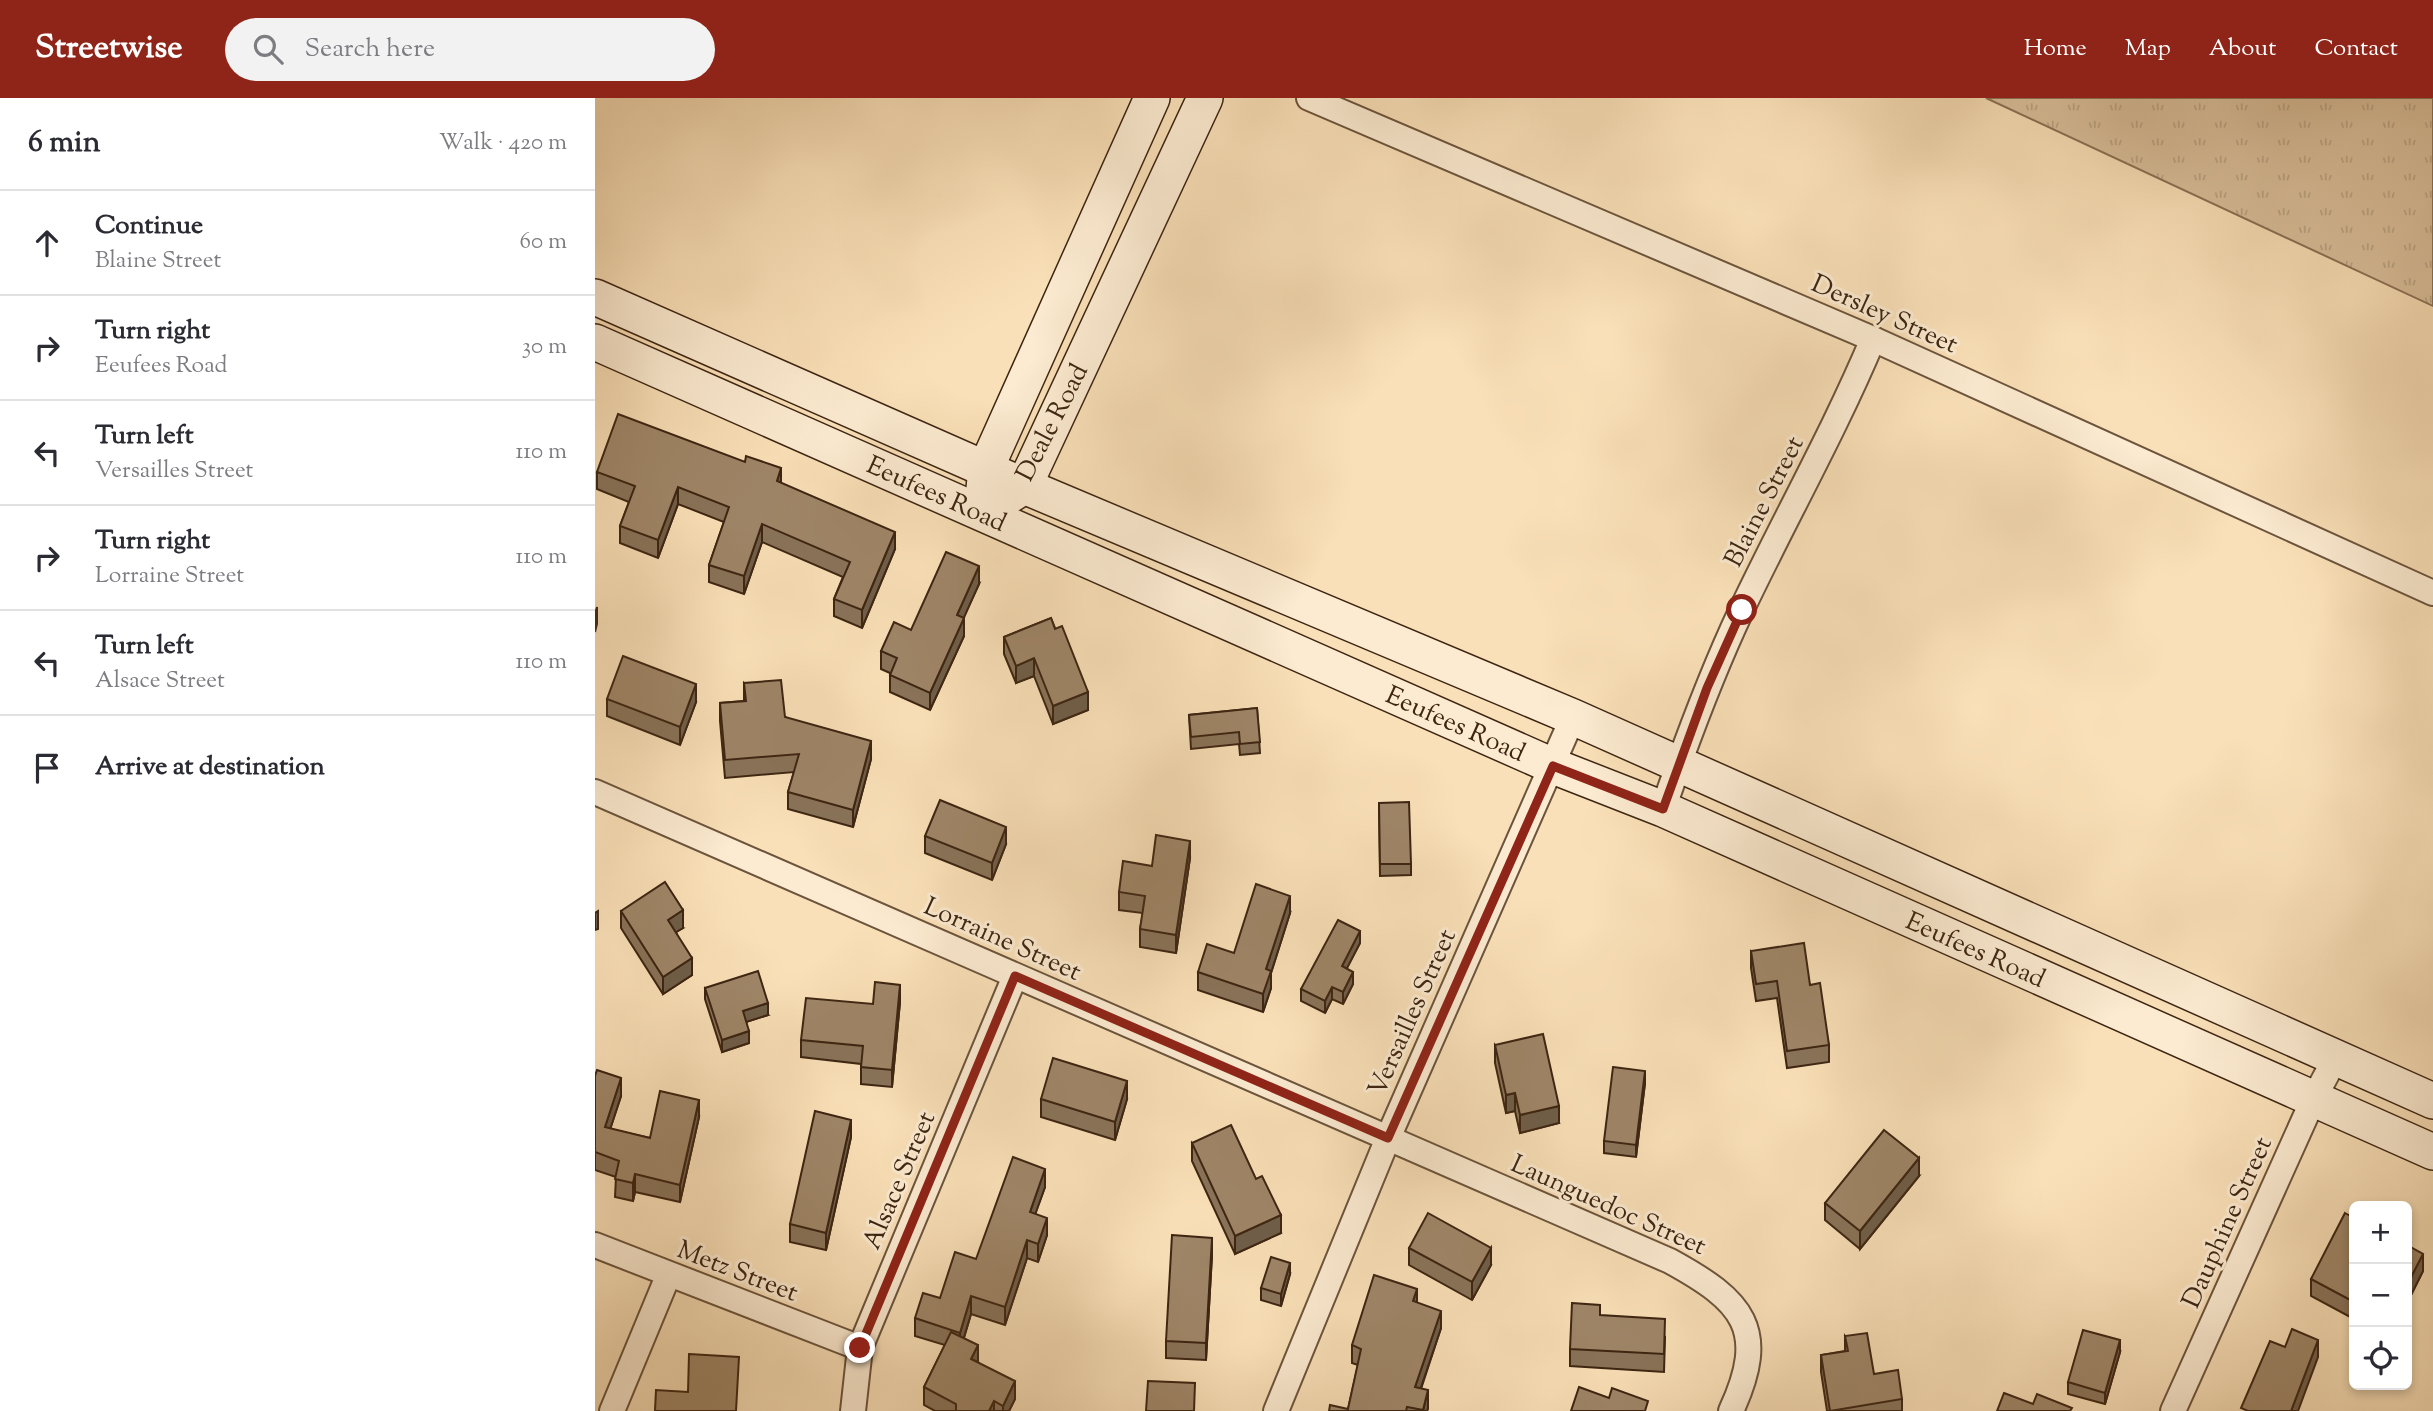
<!DOCTYPE html>
<html lang="en">
<head>
<meta charset="utf-8">
<style>
  :root { --surface:#fff; --page:#f2f2f3; --text:#2b2b33; --muted:#7c7c81; --line:#e1e1e2; --accent:#8f2418 }
  body { margin:0; font-family:"Sorts Mill Goudy",serif; background:var(--page); color:var(--text) }
  .controls { position:absolute; right:21px; bottom:21px; display:grid; overflow:hidden; border-radius:10px; box-shadow:0 4px 10px #0003 }
  .controls button { width:63px; height:63px; display:grid; place-items:center; padding:0; border:0; border-bottom:2px solid var(--line); background:var(--surface); color:var(--text); font:35px sans-serif }
  .stop { position:absolute; width:21px; height:21px; margin:-16px; border:5px solid #8f2418; border-radius:50%; background:#fff }
  .stop.end { background:#8f2418; border-color:#fff; box-shadow:0 2px 7px #0008 }
  .list { margin:0; padding:0; list-style:none }
  h2 { display:flex; justify-content:space-between; align-items:center; height:91px; margin:0; padding:0 28px; font-size:30px }
  h2 small { font-size:23px; font-weight:400; color:var(--muted) }
  .list li { display:grid; grid-template-columns:46px 1fr auto; gap:21px; align-items:center; box-sizing:border-box; height:105px; padding:0 28px; border-top:2px solid var(--line) }
  .list b { display:block; font-size:26px; white-space:nowrap }
  .list p { margin:0; font-size:23px; white-space:nowrap; color:var(--muted) }
  .list em { font-size:23px; font-style:normal; color:var(--muted) }
  .icon { flex:none; width:38px; height:38px; fill:none; stroke:currentColor; stroke-width:2; stroke-linecap:round; stroke-linejoin:round }
  .map { position:relative; flex:none; width:1838px; height:1313px; overflow:hidden }
  header { display:flex; align-items:center; gap:42px; box-sizing:border-box; height:98px; padding:0 35px; background:var(--accent); color:#fff }
  header strong { font-size:33px }
  nav { display:flex; gap:38px; margin-inline-start:auto; font-size:24px }
  .search { width:490px; height:63px; background:var(--page); display:flex; align-items:center; gap:18px; box-sizing:border-box; padding:0 24px; border-radius:38px; color:var(--muted); font-size:26px }
  main { display:flex }
  aside { flex:1; background:var(--surface) }
  .map>svg:first-child { display:block }
  .grass { fill:url(#grass-tufts); stroke:#8c7257; stroke-width:2 }
  .lines { fill:none; stroke-linecap:round; stroke-linejoin:round }
  .street-casing { stroke:#6c543c; stroke-width:28 }
  .secondary-casing { stroke:#3d2512; stroke-width:38 }
  .street { stroke:#fcebd1; stroke-width:24 }
  .secondary { stroke:#fcebd1; stroke-width:35 }
  .wall { fill:#897359; stroke:#3d2512; stroke-width:2 }
  .shaded-wall { fill:#6f5e49; stroke:#3d2512; stroke-width:2 }
  .building { fill:#9f8668; stroke:#3d2512; stroke-width:2 }
  .route { stroke:#8f2418; stroke-width:9 }
  .labels { text-anchor:middle; stroke-width:6; stroke-linejoin:round; paint-order:stroke }
  .street-label { font-size:26px; fill:#3d2512; stroke:#fcebd1 }
</style>
</head>
<body>
<header>
<strong>Streetwise</strong>
<div class="search"><svg class="icon" aria-label="search" viewBox="0 0 24 24"><circle cx="10" cy="10" r="6"/><path d="M15 15l6 6"/></svg>Search here</div>
<nav><a>Home</a><a>Map</a><a>About</a><a>Contact</a></nav>
</header>
<main>
<aside>
<h2>6 min<small>Walk · 420 m</small></h2>
<ul class="list">
<li><svg class="icon" aria-label="ahead" viewBox="0 0 24 24"><path d="M12 20V5M6 11l6-6 6 6"/></svg><div><b>Continue</b><p>Blaine Street</p></div><em>60 m</em></li>
<li><svg class="icon" aria-label="right" viewBox="0 0 24 24"><path d="M7 20v-9h11M14 6l5 5-5 5"/></svg><div><b>Turn right</b><p>Eeufees Road</p></div><em>30 m</em></li>
<li><svg class="icon" aria-label="left" viewBox="0 0 24 24"><path d="M17 20v-9H6M10 6l-5 5 5 5"/></svg><div><b>Turn left</b><p>Versailles Street</p></div><em>110 m</em></li>
<li><svg class="icon" aria-label="right" viewBox="0 0 24 24"><path d="M7 20v-9h11M14 6l5 5-5 5"/></svg><div><b>Turn right</b><p>Lorraine Street</p></div><em>110 m</em></li>
<li><svg class="icon" aria-label="left" viewBox="0 0 24 24"><path d="M17 20v-9H6M10 6l-5 5 5 5"/></svg><div><b>Turn left</b><p>Alsace Street</p></div><em>110 m</em></li>
<li><svg class="icon" aria-label="arrive" viewBox="0 0 24 24"><path d="M6 21V4h12l-3 4 3 4H6"/></svg><div><b>Arrive at destination</b></div></li>
</ul>
</aside>
<div class="map">
<svg width="1838" height="1313" viewBox="0 0 1838 1313">
  <defs>
    <pattern id="grass-tufts" width="24" height="20" patternUnits="userSpaceOnUse" patternTransform="scale(1.75)"><rect width="24" height="20" fill="#dac09c"/><path d="M3 7l-1-3M5 7V3M7 7l1-3M15 17l-1-3M17 17v-4M19 17l1-3" fill="none" stroke="#bca585"/></pattern>
  </defs>
  <rect width="100%" height="100%" fill="#fae0b8"/>
  <filter id="stains"><feTurbulence type="fractalNoise" baseFrequency=".00286" numOctaves="4"/><feColorMatrix values="0 0 0 0 .2 0 0 0 0 .09 0 0 0 0 .02 0 0 0 .5 -.17"/></filter>
  <radialGradient id="worn" r=".72"><stop offset=".6" stop-color="#630" stop-opacity="0"/><stop offset="1" stop-color="#630" stop-opacity=".3"/></radialGradient>
  <path class="grass" d="M 1391,0 L 1838,0 L 1838,208 Z"/>
  <g class="lines">
    <defs>
      <g id="street">
        <path d="M 714,0 L 1278,241 L 1838,495"/>
        <path d="M 0,694 L 1075,1163 C 1148,1203 1174,1231 1136,1313"/>
        <path d="M 1068,711 C 1091,644 1116,577 1146,513 C 1189,422 1239,334 1278,241"/>
        <path d="M 0,1147 L 265,1250"/>
        <path d="M 17,1313 L 73,1178"/>
        <path d="M 258,1313 L 265,1250 L 420,878"/>
        <path d="M 681,1313 L 793,1040 L 978,619"/>
        <path d="M 1578,1313 L 1718,1002 L 1740,961"/>
      </g>
      <g id="secondary">
        <path d="M 0,199 L 429,388 L 978,619 L 1838,1003"/>
        <path d="M 0,244 L 958,668 L 1068,711 L 1838,1054"/>
        <path d="M 389,391 L 391,370 L 557,0"/>
        <path d="M 409,401 L 429,388 L 610,0"/>
      </g>
    </defs>
    <use href="#street" class="street-casing"/>
    <use href="#secondary" class="secondary-casing"/>
    <use href="#street" class="street"/>
    <use href="#secondary" class="secondary"/>
  </g>
  <g class="wall">
    <path d="M 2,374 L 186,385 L 300,451 L 267,530 L 239,518 L 239,501 L 248,479 L 167,444 L 149,496 L 114,484 L 114,467 L 129,424 L 83,406 L 63,460 L 25,445 L 25,428 L 34,404 L 2,391 Z"/>
    <path d="M 384,486 L 368,520 L 369,538 L 335,612 L 295,594 L 295,575 L 286,571 L 286,553 Z"/>
    <path d="M 456,520 L 493,612 L 458,626 L 439,578 L 421,585 L 409,556 L 409,539 Z"/>
    <path d="M 149,585 L 190,619 L 276,661 L 258,729 L 193,711 L 193,694 L 199,674 L 130,680 L 125,623 L 125,605 L 149,603 Z"/>
    <path d="M 12,601 L 101,604 L 85,647 L 12,618 Z"/>
    <path d="M 662,610 L 665,655 L 645,657 L 644,646 L 596,651 L 594,617 Z"/>
    <path d="M 784,705 L 816,766 L 816,777 L 785,778 Z"/>
    <path d="M 330,738 L 411,746 L 397,782 L 330,755 Z"/>
    <path d="M 595,760 L 581,855 L 545,849 L 545,831 L 548,815 L 524,812 L 524,794 L 557,768 Z"/>
    <path d="M 26,813 L 88,830 L 81,834 L 97,877 L 68,896 L 26,830 Z"/>
    <path d="M 695,815 L 676,875 L 676,890 L 668,914 L 603,892 L 603,874 L 639,855 Z"/>
    <path d="M 765,845 L 751,871 L 758,886 L 748,906 L 737,901 L 730,915 L 706,903 L 706,891 Z"/>
    <path d="M 1156,853 L 1215,887 L 1234,947 L 1234,964 L 1192,970 L 1182,900 L 1161,903 L 1156,870 Z"/>
    <path d="M 110,890 L 173,917 L 151,924 L 154,945 L 127,954 L 110,901 Z"/>
    <path d="M 305,904 L 297,989 L 266,986 L 266,966 L 206,959 L 206,942 L 278,906 Z"/>
    <path d="M 900,947 L 964,1025 L 925,1035 L 920,1013 L 911,1015 L 900,965 Z"/>
    <path d="M 0,978 L 26,998 L 15,1031 L 55,1040 L 104,1019 L 85,1104 L 40,1094 L 38,1103 L 20,1099 L 21,1079 L 0,1072 Z"/>
    <path d="M 1050,985 L 1041,1059 L 1009,1055 L 1009,1043 Z"/>
    <path d="M 446,1001 L 532,1001 L 520,1042 L 446,1019 Z"/>
    <path d="M 256,1039 L 231,1152 L 195,1144 L 195,1126 Z"/>
    <path d="M 597,1045 L 686,1135 L 640,1156 L 597,1063 Z"/>
    <path d="M 1324,1078 L 1265,1151 L 1230,1122 L 1230,1105 Z"/>
    <path d="M 450,1089 L 440,1116 L 452,1137 L 443,1164 L 432,1160 L 410,1227 L 376,1216 L 369,1240 L 383,1264 L 420,1301 L 414,1313 L 340,1313 L 329,1307 L 329,1289 L 350,1247 L 320,1238 L 320,1220 L 345,1200 Z"/>
    <path d="M 1759,1120 L 1759,1221 L 1716,1198 L 1716,1181 Z"/>
    <path d="M 1812,1147 L 1828,1173 L 1815,1199 L 1812,1197 Z"/>
    <path d="M 814,1150 L 896,1167 L 877,1202 L 814,1167 Z"/>
    <path d="M 617,1157 L 611,1262 L 571,1260 L 571,1243 Z"/>
    <path d="M 695,1176 L 686,1208 L 666,1202 L 666,1190 Z"/>
    <path d="M 822,1205 L 846,1230 L 826,1291 L 833,1310 L 832,1313 L 734,1313 L 753,1311 L 763,1267 L 757,1265 L 757,1247 Z"/>
    <path d="M 1250,1238 L 1279,1276 L 1307,1301 L 1307,1313 L 1232,1313 L 1226,1274 L 1226,1257 L 1250,1253 Z"/>
    <path d="M 1070,1239 L 1069,1274 L 975,1268 L 975,1251 Z"/>
    <path d="M 1525,1254 L 1510,1306 L 1473,1296 L 1473,1284 Z"/>
  </g>
  <g class="shaded-wall">
    <path d="M 186,370 L 186,387 L 182,383 Z"/>
    <path d="M 83,389 L 83,406 L 63,460 L 63,442 Z"/>
    <path d="M 167,426 L 167,444 L 149,496 L 149,478 Z"/>
    <path d="M 300,434 L 300,451 L 267,530 L 267,512 Z"/>
    <path d="M 384,468 L 384,486 L 362,535 L 362,517 Z"/>
    <path d="M 2,509 L 2,526 L 0,534 L 0,516 Z"/>
    <path d="M 369,520 L 369,538 L 335,612 L 335,595 Z"/>
    <path d="M 439,560 L 439,578 L 421,585 L 421,568 Z"/>
    <path d="M 101,586 L 101,604 L 85,647 L 85,629 Z"/>
    <path d="M 493,594 L 493,612 L 458,626 L 458,608 Z"/>
    <path d="M 276,643 L 276,661 L 258,729 L 258,712 Z"/>
    <path d="M 411,729 L 411,746 L 397,782 L 397,765 Z"/>
    <path d="M 595,743 L 595,760 L 581,855 L 581,837 Z"/>
    <path d="M 695,798 L 695,815 L 676,875 L 676,890 L 668,914 L 668,896 L 671,871 Z"/>
    <path d="M 88,812 L 88,830 L 73,839 L 73,822 Z"/>
    <path d="M 3,813 L 3,831 L 0,832 L 0,815 Z"/>
    <path d="M 765,833 L 765,845 L 747,880 L 747,868 Z"/>
    <path d="M 97,860 L 97,877 L 68,896 L 68,879 Z"/>
    <path d="M 758,874 L 758,886 L 748,906 L 748,894 Z"/>
    <path d="M 305,887 L 305,904 L 297,989 L 297,972 Z"/>
    <path d="M 737,889 L 737,901 L 730,915 L 730,903 Z"/>
    <path d="M 173,905 L 173,917 L 148,925 L 148,913 Z"/>
    <path d="M 154,933 L 154,945 L 127,954 L 127,942 Z"/>
    <path d="M 1050,973 L 1050,985 L 1041,1059 L 1041,1047 Z"/>
    <path d="M 26,980 L 26,998 L 10,1047 L 10,1029 Z"/>
    <path d="M 532,983 L 532,1001 L 520,1042 L 520,1024 Z"/>
    <path d="M 920,995 L 920,1013 L 911,1015 L 911,997 Z"/>
    <path d="M 104,1002 L 104,1019 L 85,1104 L 85,1087 Z"/>
    <path d="M 964,1008 L 964,1025 L 925,1035 L 925,1017 Z"/>
    <path d="M 256,1022 L 256,1039 L 231,1152 L 231,1135 Z"/>
    <path d="M 1324,1060 L 1324,1078 L 1265,1151 L 1265,1133 Z"/>
    <path d="M 450,1071 L 450,1089 L 435,1131 L 435,1114 Z"/>
    <path d="M 40,1076 L 40,1094 L 38,1103 L 38,1085 Z"/>
    <path d="M 686,1117 L 686,1135 L 640,1156 L 640,1138 Z"/>
    <path d="M 452,1120 L 452,1137 L 443,1164 L 443,1146 Z"/>
    <path d="M 617,1140 L 617,1157 L 611,1262 L 611,1245 Z"/>
    <path d="M 432,1142 L 432,1160 L 410,1227 L 410,1209 Z"/>
    <path d="M 896,1150 L 896,1167 L 877,1202 L 877,1184 Z"/>
    <path d="M 1828,1156 L 1828,1173 L 1815,1199 L 1815,1181 Z"/>
    <path d="M 695,1165 L 695,1176 L 686,1208 L 686,1196 Z"/>
    <path d="M 822,1191 L 822,1209 L 818,1203 Z"/>
    <path d="M 376,1198 L 376,1216 L 365,1252 L 365,1235 Z"/>
    <path d="M 846,1213 L 846,1230 L 820,1307 L 820,1289 Z"/>
    <path d="M 1525,1242 L 1525,1254 L 1510,1306 L 1510,1295 Z"/>
    <path d="M 1723,1242 L 1723,1259 L 1703,1313 L 1696,1313 Z"/>
    <path d="M 383,1247 L 383,1264 L 376,1261 Z"/>
    <path d="M 420,1283 L 420,1301 L 414,1313 L 408,1313 L 408,1308 Z"/>
    <path d="M 833,1292 L 833,1310 L 832,1313 L 828,1313 Z"/>
    <path d="M 399,1303 L 399,1313 L 394,1313 Z"/>
  </g>
  <g class="building">
    <path d="M 23,316 L 150,364 L 151,358 L 186,370 L 182,383 L 300,434 L 267,512 L 239,501 L 255,464 L 167,426 L 149,478 L 114,467 L 134,409 L 83,389 L 63,442 L 25,428 L 40,388 L 2,374 Z"/>
    <path d="M 351,454 L 384,468 L 362,517 L 369,520 L 335,595 L 295,577 L 302,560 L 286,553 L 299,524 L 316,532 Z"/>
    <path d="M 456,520 L 460,531 L 467,528 L 493,594 L 458,608 L 439,560 L 421,568 L 409,539 Z"/>
    <path d="M 28,558 L 101,586 L 85,629 L 12,601 Z"/>
    <path d="M 186,582 L 190,619 L 276,643 L 258,712 L 193,694 L 204,656 L 130,662 L 125,605 L 151,603 L 149,585 Z"/>
    <path d="M 662,610 L 665,644 L 645,646 L 644,634 L 596,639 L 594,617 Z"/>
    <path d="M 345,702 L 411,729 L 397,765 L 330,738 Z"/>
    <path d="M 814,704 L 816,766 L 785,766 L 784,705 Z"/>
    <path d="M 561,737 L 595,743 L 581,837 L 545,831 L 550,798 L 524,794 L 528,763 L 557,768 Z"/>
    <path d="M 70,784 L 88,812 L 73,822 L 97,860 L 68,879 L 26,813 Z"/>
    <path d="M 661,786 L 695,798 L 671,871 L 676,873 L 668,896 L 603,874 L 612,846 L 639,855 Z"/>
    <path d="M 743,822 L 765,833 L 747,868 L 758,874 L 748,894 L 737,889 L 730,903 L 706,891 Z"/>
    <path d="M 1209,845 L 1215,887 L 1225,885 L 1234,947 L 1192,953 L 1182,883 L 1161,886 L 1156,853 Z"/>
    <path d="M 163,873 L 173,905 L 148,913 L 154,933 L 127,942 L 110,890 Z"/>
    <path d="M 280,884 L 305,887 L 297,972 L 266,969 L 268,948 L 206,942 L 211,900 L 278,906 Z"/>
    <path d="M 948,936 L 964,1008 L 925,1017 L 920,995 L 911,997 L 900,947 Z"/>
    <path d="M 458,960 L 532,983 L 520,1024 L 446,1001 Z"/>
    <path d="M 1018,969 L 1050,973 L 1041,1047 L 1009,1043 Z"/>
    <path d="M 2,972 L 26,980 L 10,1029 L 55,1040 L 65,993 L 104,1002 L 85,1087 L 40,1076 L 38,1085 L 20,1081 L 24,1063 L 0,1054 L 0,978 Z"/>
    <path d="M 220,1013 L 256,1022 L 231,1135 L 195,1126 Z"/>
    <path d="M 636,1027 L 661,1081 L 667,1078 L 686,1117 L 640,1138 L 597,1045 Z"/>
    <path d="M 1289,1032 L 1324,1060 L 1265,1133 L 1230,1105 Z"/>
    <path d="M 418,1059 L 450,1071 L 435,1114 L 452,1120 L 443,1146 L 432,1142 L 410,1209 L 376,1198 L 365,1235 L 320,1220 L 328,1195 L 345,1200 L 360,1154 L 381,1161 Z"/>
    <path d="M 833,1115 L 896,1150 L 877,1184 L 814,1150 Z"/>
    <path d="M 1750,1115 L 1759,1120 L 1759,1204 L 1716,1181 Z"/>
    <path d="M 577,1137 L 617,1140 L 611,1245 L 571,1243 Z"/>
    <path d="M 1812,1147 L 1828,1156 L 1815,1181 L 1812,1179 Z"/>
    <path d="M 676,1159 L 695,1165 L 686,1196 L 666,1190 Z"/>
    <path d="M 779,1177 L 822,1191 L 818,1203 L 846,1213 L 820,1289 L 833,1292 L 828,1312 L 812,1309 L 811,1313 L 734,1313 L 735,1307 L 753,1311 L 766,1251 L 757,1247 Z"/>
    <path d="M 977,1205 L 1005,1207 L 1005,1217 L 1070,1221 L 1069,1256 L 975,1251 Z"/>
    <path d="M 1697,1231 L 1723,1242 L 1696,1313 L 1653,1313 L 1646,1310 L 1675,1243 L 1690,1249 Z"/>
    <path d="M 1488,1232 L 1525,1242 L 1510,1295 L 1473,1284 Z"/>
    <path d="M 356,1234 L 383,1247 L 376,1261 L 420,1283 L 408,1308 L 399,1303 L 394,1313 L 361,1313 L 361,1306 L 329,1289 Z"/>
    <path d="M 1272,1235 L 1279,1276 L 1303,1272 L 1307,1301 L 1235,1313 L 1226,1257 L 1253,1253 L 1250,1238 Z"/>
    <path d="M 94,1256 L 144,1259 L 141,1313 L 60,1313 L 61,1292 L 93,1294 Z"/>
    <path d="M 553,1283 L 600,1285 L 599,1313 L 551,1313 Z"/>
    <path d="M 984,1289 L 1014,1300 L 1017,1290 L 1053,1303 L 1050,1313 L 976,1313 Z"/>
    <path d="M 1409,1295 L 1438,1306 L 1442,1296 L 1477,1310 L 1475,1313 L 1402,1313 Z"/>
  </g>
  <g class="lines">
    <path class="route" d="M 265,1250 L 420,878 L 793,1040 L 958,668 L 1068,711 L 1112,590 L 1147,512"/>
  </g>
  <g class="labels">
    <g class="street-label">
      <text transform="translate(1290 215) rotate(24)" y="9">Dersley Street</text>
      <text transform="translate(456 324) rotate(-63)" y="9">Deale Road</text>
      <text transform="translate(342 395) rotate(24)" y="9">Eeufees Road</text>
      <text transform="translate(1168 403) rotate(-63)" y="9">Blaine Street</text>
      <text transform="translate(861 625) rotate(24)" y="9">Eeufees Road</text>
      <text transform="translate(408 840) rotate(24)" y="9">Lorraine Street</text>
      <text transform="translate(1381 851) rotate(24)" y="9">Eeufees Road</text>
      <text transform="translate(816 914) rotate(-66)" y="9">Versailles Street</text>
      <text transform="translate(303 1082) rotate(-67)" y="9">Alsace Street</text>
      <text transform="translate(1014 1106) rotate(24)" y="9">Launguedoc Street</text>
      <text transform="translate(1631 1124) rotate(-66)" y="9">Dauphine Street</text>
      <text transform="translate(143 1172) rotate(21)" y="9">Metz Street</text>
    </g>
  </g>
  <rect width="100%" height="100%" filter="url(#stains)"/>
  <rect width="100%" height="100%" fill="url(#worn)"/>
</svg>
<div class="controls">
<button>+</button>
<button>−</button>
<button><svg class="icon" aria-label="locate" viewBox="0 0 24 24"><circle cx="12" cy="12" r="6"/><path d="M12 2v4M12 18v4M2 12h4M18 12h4"/></svg></button>
</div>
<div class="stop" style="left:1147px;top:512px"></div>
<div class="stop end" style="left:265px;top:1250px"></div>
</div>
</main>
</body>
</html>
